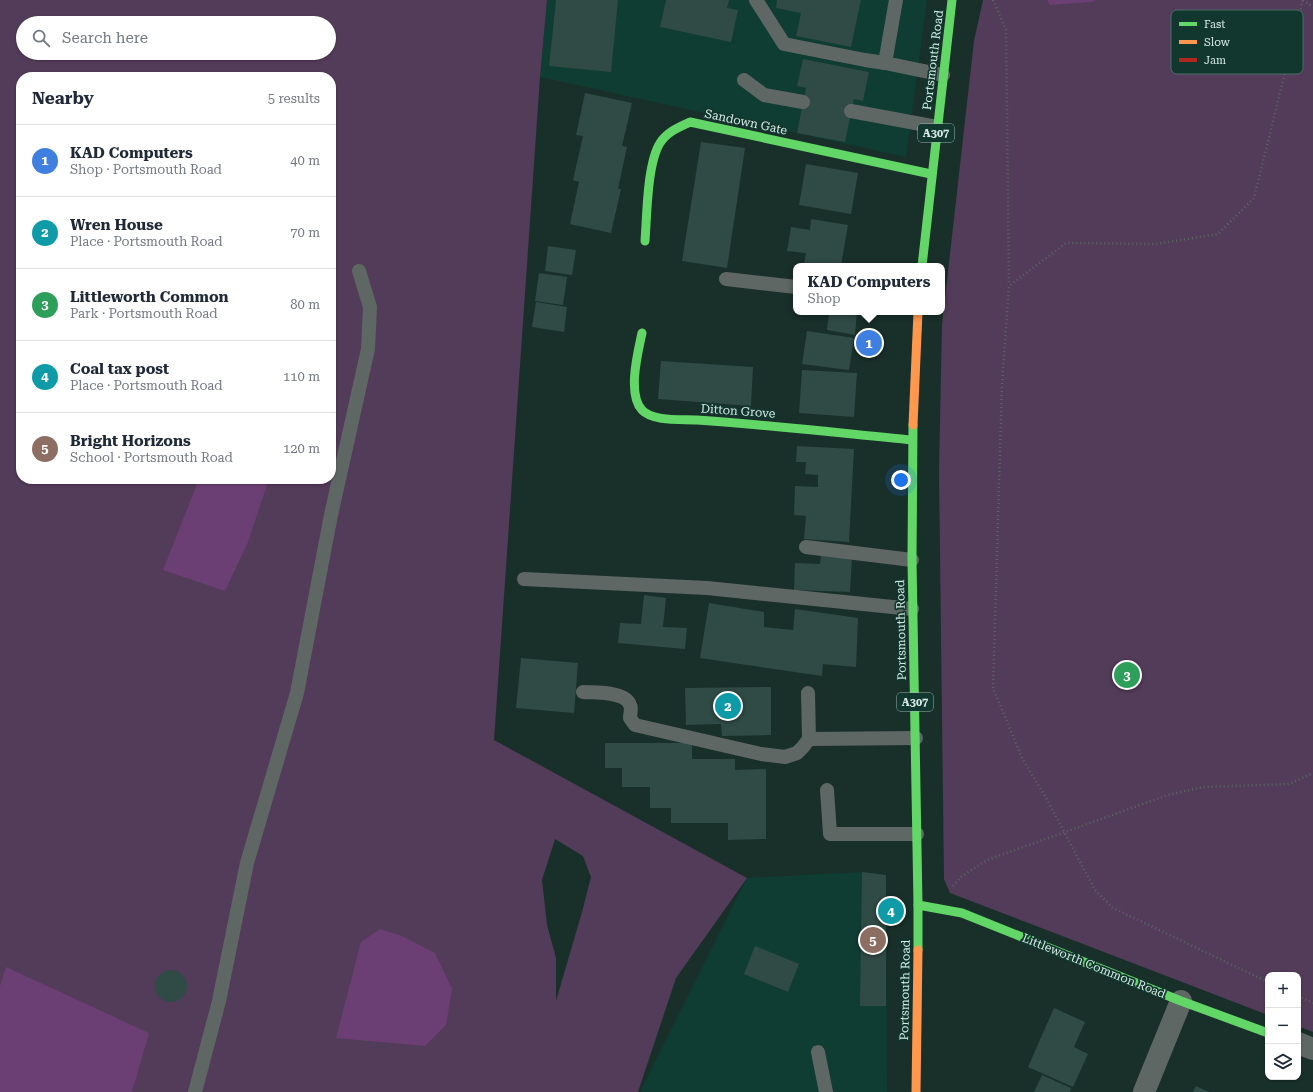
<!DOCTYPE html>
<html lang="en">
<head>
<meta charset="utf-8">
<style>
  :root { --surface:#fff; --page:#f6f6f7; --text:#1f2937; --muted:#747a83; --line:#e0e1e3; --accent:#d93025 }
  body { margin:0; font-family:"Roboto Serif",serif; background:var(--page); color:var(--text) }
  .controls { position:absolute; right:12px; bottom:12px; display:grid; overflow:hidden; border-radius:8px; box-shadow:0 1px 3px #0004 }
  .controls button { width:36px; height:36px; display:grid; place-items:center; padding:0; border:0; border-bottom:1px solid var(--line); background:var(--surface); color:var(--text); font:20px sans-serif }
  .you { position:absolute; left:901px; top:480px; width:14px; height:14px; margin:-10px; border:3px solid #fff; border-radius:50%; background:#1a73e8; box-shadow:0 0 0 6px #1a73e833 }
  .badge { display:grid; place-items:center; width:26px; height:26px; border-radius:50%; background:var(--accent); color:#fff; font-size:13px; font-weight:700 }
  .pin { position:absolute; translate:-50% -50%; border:2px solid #fff; box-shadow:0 1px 4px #0006 }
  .popup { position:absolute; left:793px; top:263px; width:152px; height:52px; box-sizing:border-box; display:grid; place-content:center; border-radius:8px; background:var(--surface); filter:drop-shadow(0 1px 3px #0005); font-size:13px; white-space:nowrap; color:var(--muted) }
  .popup b { font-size:15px; color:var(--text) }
  .popup::after { content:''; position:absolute; left:50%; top:100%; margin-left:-8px; border:8px solid transparent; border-top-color:var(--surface) }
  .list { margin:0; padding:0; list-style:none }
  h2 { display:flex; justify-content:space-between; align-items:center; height:52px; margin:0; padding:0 16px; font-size:17px }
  h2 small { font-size:13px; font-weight:400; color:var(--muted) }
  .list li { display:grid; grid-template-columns:26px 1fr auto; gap:12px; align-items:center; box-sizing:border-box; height:72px; padding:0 16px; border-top:1px solid var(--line) }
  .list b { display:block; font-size:15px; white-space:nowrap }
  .list p { margin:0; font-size:13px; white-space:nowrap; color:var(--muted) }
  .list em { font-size:13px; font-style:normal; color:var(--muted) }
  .icon { flex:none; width:22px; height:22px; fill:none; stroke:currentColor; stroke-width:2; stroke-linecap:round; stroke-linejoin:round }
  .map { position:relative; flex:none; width:1313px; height:1092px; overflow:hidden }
  .search { position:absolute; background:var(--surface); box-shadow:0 1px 3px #0004; left:16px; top:16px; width:320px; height:44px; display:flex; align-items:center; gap:10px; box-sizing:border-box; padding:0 14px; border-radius:22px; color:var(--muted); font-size:15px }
  .panel { position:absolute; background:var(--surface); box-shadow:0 1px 3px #0004; left:16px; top:72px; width:320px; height:412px; border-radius:16px }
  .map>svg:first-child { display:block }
  .built { fill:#0f3d33 }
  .green { fill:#533c59; fill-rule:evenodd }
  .water { fill:#6b3f73 }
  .building { fill:#304a45 }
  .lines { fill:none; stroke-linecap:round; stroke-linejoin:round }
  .path { stroke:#5a6461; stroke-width:2.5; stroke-dasharray:1 3; stroke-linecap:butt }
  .lane { stroke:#5f6765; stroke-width:14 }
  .street { stroke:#5f6765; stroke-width:22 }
  .fast { stroke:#63d668; stroke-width:9 }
  .slow { stroke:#ff974d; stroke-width:9 }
  .labels { text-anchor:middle; stroke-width:3.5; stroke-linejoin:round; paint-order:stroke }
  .shield { fill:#11372e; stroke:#9cb5ad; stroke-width:1 }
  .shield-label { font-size:11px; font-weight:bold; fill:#d7ebe4 }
  .street-label { font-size:12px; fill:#d7ebe4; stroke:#11372e }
  .key { fill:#11372e; stroke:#4c6d65; stroke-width:1 }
  .key-label { font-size:11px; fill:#d7ebe4 }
</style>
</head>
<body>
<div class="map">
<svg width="1313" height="1092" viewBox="0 0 1313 1092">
  <rect width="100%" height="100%" fill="#192f2a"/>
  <g class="built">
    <path d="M 547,0 L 927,0 L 906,157 L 540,77 Z"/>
    <path d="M 862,872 L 886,875 L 887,1092 L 640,1092 L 747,878 Z"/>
  </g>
  <g class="green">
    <path d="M 0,0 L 547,0 L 540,77 L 494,740 L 747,878 L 676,978 L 638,1092 L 0,1092 ZM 23,23 L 329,23 L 329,53 L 23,53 ZM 21,77 L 331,77 L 331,479 L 21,479 ZM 555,839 L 583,856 L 591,877 L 582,912 L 556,1001 L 556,958 L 547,925 L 542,880 Z"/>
    <path d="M 983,0 L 1313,0 L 1313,1032 L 1298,1026 L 1298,975 L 1268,975 L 1268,1015 L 950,893 L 944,879 L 939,471 L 942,325 L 974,41 Z"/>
  </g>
  <g class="water">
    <path d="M 1047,0 L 1095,0 L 1091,2 L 1050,5 Z"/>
    <path d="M 199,479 L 269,479 L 248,542 L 225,591 L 163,570 Z"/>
    <path d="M 380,929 L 402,936 L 435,953 L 452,989 L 446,1025 L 425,1046 L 336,1038 L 361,942 Z"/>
    <path d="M 6,967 L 149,1033 L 132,1092 L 0,1092 L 0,986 Z"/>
  </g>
  <g class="building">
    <path d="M 556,0 L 618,0 L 611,72 L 549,66 Z"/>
    <path d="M 666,0 L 729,0 L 727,8 L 738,10 L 731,42 L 660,27 Z"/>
    <path d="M 777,0 L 861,0 L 851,47 L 796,36 L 801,13 L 776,8 Z"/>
    <path d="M 803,59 L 869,72 L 863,101 L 854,99 L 845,142 L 797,133 L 806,88 L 797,86 Z"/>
    <path d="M 585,93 L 632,103 L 622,146 L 627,147 L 618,189 L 621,189 L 611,233 L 570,224 L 579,182 L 573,180 L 583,136 L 576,135 Z"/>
    <path d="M 701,142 L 745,148 L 727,268 L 682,261 Z"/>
    <path d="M 806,164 L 858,173 L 851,214 L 799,205 Z"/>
    <path d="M 811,219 L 848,225 L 841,266 L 817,266 L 804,264 L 806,253 L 787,251 L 791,227 L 810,230 Z"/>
    <path d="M 548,246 L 576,250 L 572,275 L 545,271 Z"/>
    <path d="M 539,273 L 567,277 L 563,305 L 535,301 Z"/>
    <path d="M 536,302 L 567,307 L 564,332 L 532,327 Z"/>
    <path d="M 829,312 L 857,312 L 855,335 L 827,330 Z"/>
    <path d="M 807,331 L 854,338 L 849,370 L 802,364 Z"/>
    <path d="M 859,332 L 881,334 L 879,355 L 857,353 Z"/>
    <path d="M 661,361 L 753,367 L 751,406 L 658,399 Z"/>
    <path d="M 802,370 L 857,373 L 854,417 L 799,413 Z"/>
    <path d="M 797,446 L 854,449 L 849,542 L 804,539 L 806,516 L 794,515 L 795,486 L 818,487 L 818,475 L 805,474 L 806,462 L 796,462 Z"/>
    <path d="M 821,556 L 852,557 L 850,592 L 794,590 L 795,563 L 820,564 Z"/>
    <path d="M 644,595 L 666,598 L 663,627 L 687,628 L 685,649 L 618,643 L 620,623 L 641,624 Z"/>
    <path d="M 709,603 L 764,612 L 764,627 L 793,630 L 795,609 L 858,618 L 856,667 L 823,664 L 822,676 L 700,658 Z"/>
    <path d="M 521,658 L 578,663 L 574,713 L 516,708 Z"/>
    <path d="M 771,687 L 771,735 L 722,736 L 721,724 L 686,725 L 685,688 Z"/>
    <path d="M 605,743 L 692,743 L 692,759 L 735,759 L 735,770 L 766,769 L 766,839 L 728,840 L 728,823 L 671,823 L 671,808 L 650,808 L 650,787 L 622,787 L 622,768 L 605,768 Z"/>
    <path d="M 862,872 L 886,875 L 886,1006 L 860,1006 Z"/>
    <path d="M 755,946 L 799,964 L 788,992 L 744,974 Z"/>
    <circle cx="171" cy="986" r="16"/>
    <path d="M 1054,1008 L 1085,1022 L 1074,1047 L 1088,1054 L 1073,1087 L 1028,1067 Z"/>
    <path d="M 1042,1075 L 1071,1088 L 1070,1092 L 1034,1092 Z"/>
    <path d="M 1196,1086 L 1209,1092 L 1193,1092 Z"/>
  </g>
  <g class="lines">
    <g class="path">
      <path d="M 993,0 L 1006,30 L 1009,285"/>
      <path d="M 1303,0 L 1313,7"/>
      <path d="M 953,886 L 961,877 L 987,860 L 1168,795 L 1203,787 L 1289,784 L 1313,773"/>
      <path d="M 1268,982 L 1113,908 L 1095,890 L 1045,796 L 1023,760 L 993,688 L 1002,384 L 1009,286 L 1066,243 L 1156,244 L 1218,234 L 1254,198 L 1303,0"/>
      <path d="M 1298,996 L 1313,1003"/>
    </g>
    <g class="lane">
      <path d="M 756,0 L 784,44 L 865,60 L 885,63"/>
      <path d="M 896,0 L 885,63 L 943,75"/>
      <path d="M 744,80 L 764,95 L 803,102"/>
      <path d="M 851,111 L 937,127"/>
      <path d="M 726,279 L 796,287"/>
      <path d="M 806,547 L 912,560"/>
      <path d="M 524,579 L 707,588 L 912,609"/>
      <path d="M 583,692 C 596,693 625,691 630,705 C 632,708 630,714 630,718 L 635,725 L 761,754 L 785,757 L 797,753 L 803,747 L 809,739"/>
      <path d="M 808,693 L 809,739 L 916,738"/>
      <path d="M 827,790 L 830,834 L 917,834"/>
      <path d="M 818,1052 L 826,1092"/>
      <path d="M 195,1092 L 219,1001 L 247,863 L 297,693 L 331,515 L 368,349 L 370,307 L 359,271"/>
    </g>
    <g class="street">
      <path d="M 1298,1043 L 1313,1049"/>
      <path d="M 1144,1092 L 1181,1001"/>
    </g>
    <g class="fast">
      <path d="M 645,241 C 647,215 647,164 660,143 C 667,132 679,127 690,122 L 931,174"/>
      <path d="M 922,266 L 952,0"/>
      <path d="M 642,333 C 638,352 627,394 642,410 C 653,422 682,419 697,420 C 769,425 840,433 912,440"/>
      <path d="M 913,425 L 912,560 L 918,905 L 918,950"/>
      <path d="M 918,905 L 962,913 L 1181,1001 L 1268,1033"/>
    </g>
    <g class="slow">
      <path d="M 913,425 L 918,312"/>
      <path d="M 916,1092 L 918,950"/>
    </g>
  </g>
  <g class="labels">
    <g class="shield">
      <rect x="918" y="124" width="36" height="18" rx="3"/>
      <rect x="897" y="693" width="36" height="18" rx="3"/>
    </g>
    <g class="shield-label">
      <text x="936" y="137">A307</text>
      <text x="915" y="706">A307</text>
    </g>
    <g class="street-label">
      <text transform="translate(933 60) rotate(-83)" y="4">Portsmouth Road</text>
      <text transform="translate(746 122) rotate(12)" y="4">Sandown Gate</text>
      <text transform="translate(738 411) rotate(4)" y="4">Ditton Grove</text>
      <text transform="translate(901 630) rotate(-91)" y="4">Portsmouth Road</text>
      <text transform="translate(1094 966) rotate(22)" y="4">Littleworth Common Road</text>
      <text transform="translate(905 990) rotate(-89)" y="4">Portsmouth Road</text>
    </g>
  </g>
  <rect x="1171" y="10" width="132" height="64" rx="6" class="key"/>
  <rect x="1179" y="22" width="18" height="4" fill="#63d668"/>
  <rect x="1179" y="40" width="18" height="4" fill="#ff974d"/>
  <rect x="1179" y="58" width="18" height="4" fill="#b3261e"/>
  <g class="key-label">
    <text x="1204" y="28">Fast</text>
    <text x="1204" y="46">Slow</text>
    <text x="1204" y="64">Jam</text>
  </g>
</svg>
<div class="controls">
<button>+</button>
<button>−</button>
<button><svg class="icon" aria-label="layers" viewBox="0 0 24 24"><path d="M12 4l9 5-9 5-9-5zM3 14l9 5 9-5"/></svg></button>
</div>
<div class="you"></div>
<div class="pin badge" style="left:869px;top:343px;background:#3f7fe0">1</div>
<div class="popup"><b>KAD Computers</b>Shop</div>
<div class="pin badge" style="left:728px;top:706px;background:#0f9aa8">2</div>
<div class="pin badge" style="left:1127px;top:675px;background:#2e9e5b">3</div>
<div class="pin badge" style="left:891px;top:911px;background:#0f9aa8">4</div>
<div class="pin badge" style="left:873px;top:940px;background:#8d6e63">5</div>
<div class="search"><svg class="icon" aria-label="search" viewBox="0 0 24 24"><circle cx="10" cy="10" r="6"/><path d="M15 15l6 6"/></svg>Search here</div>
<section class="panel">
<h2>Nearby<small>5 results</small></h2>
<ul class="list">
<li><span class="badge" style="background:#3f7fe0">1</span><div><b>KAD Computers</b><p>Shop · Portsmouth Road</p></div><em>40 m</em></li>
<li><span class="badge" style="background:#0f9aa8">2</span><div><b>Wren House</b><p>Place · Portsmouth Road</p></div><em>70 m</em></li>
<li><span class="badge" style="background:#2e9e5b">3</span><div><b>Littleworth Common</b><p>Park · Portsmouth Road</p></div><em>80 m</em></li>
<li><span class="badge" style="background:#0f9aa8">4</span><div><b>Coal tax post</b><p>Place · Portsmouth Road</p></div><em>110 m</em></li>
<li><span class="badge" style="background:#8d6e63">5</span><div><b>Bright Horizons</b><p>School · Portsmouth Road</p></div><em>120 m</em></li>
</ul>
</section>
</div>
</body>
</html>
